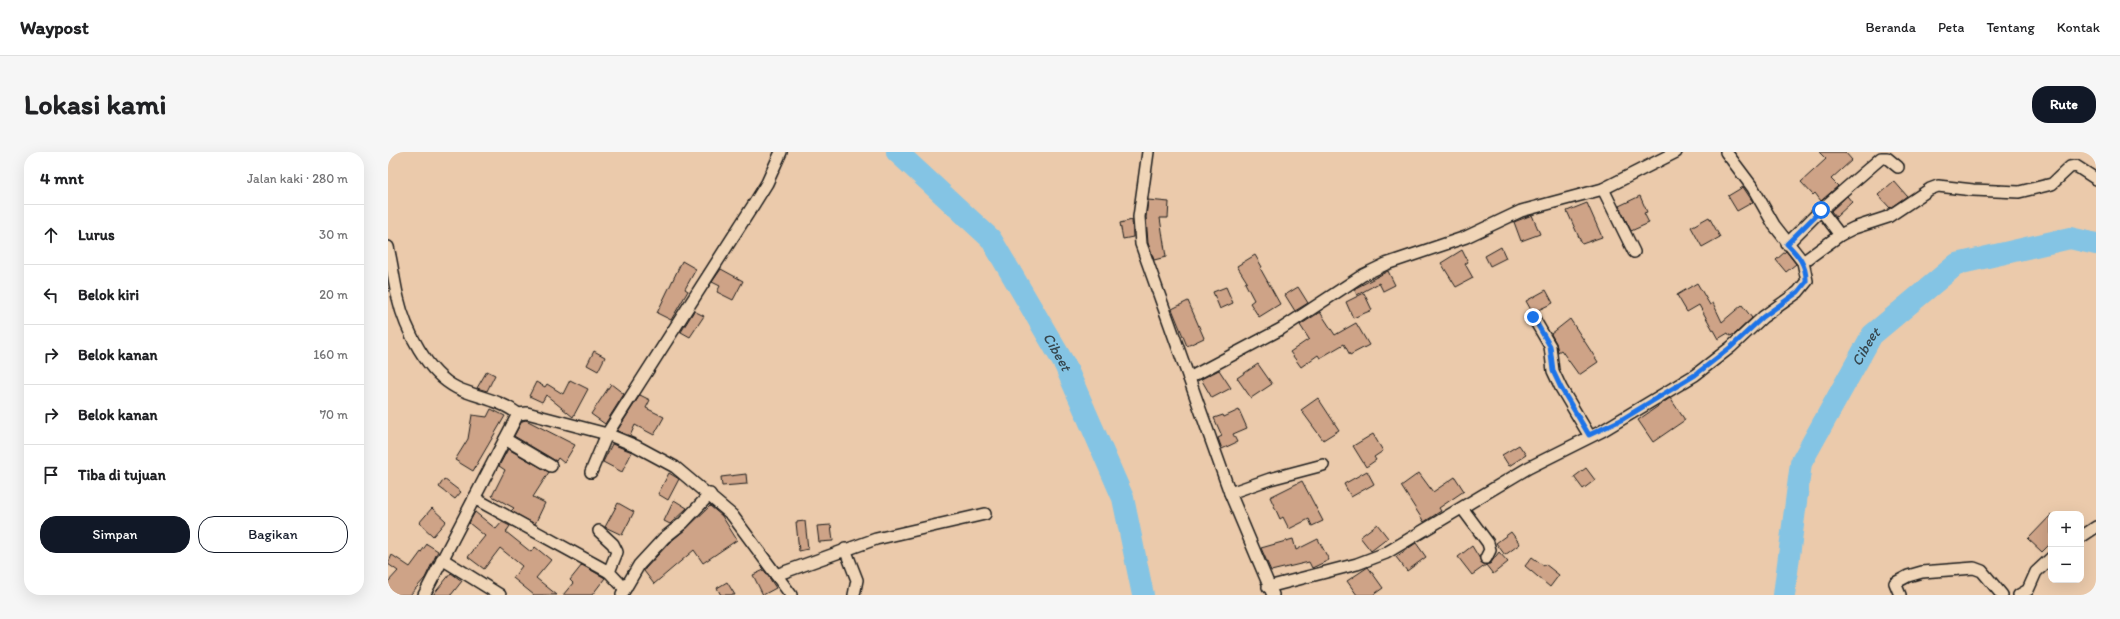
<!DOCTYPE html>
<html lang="id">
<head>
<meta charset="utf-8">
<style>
  :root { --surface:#fff; --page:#f6f6f6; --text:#202124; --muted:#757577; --line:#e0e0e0; --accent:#111827 }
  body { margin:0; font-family:Itim,sans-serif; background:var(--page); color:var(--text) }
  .controls { position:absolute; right:12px; bottom:12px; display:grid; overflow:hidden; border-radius:8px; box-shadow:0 4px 16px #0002 }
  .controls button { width:36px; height:36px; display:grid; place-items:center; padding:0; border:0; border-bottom:1px solid var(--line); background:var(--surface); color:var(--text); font:20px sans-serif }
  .stop { position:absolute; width:12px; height:12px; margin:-9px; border:3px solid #1a73e8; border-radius:50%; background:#fff }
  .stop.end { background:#1a73e8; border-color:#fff; box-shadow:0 1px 4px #0008 }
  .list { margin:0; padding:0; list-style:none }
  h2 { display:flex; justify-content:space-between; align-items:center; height:52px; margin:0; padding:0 16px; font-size:17px }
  h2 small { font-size:13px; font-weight:400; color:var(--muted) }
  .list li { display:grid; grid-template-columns:26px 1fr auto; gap:12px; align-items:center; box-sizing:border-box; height:60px; padding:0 16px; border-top:1px solid var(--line) }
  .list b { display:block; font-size:15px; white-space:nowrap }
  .list em { font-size:13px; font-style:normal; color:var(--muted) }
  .actions { display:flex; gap:8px; padding:12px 16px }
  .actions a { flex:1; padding:9px 0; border:1px solid var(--accent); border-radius:16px; text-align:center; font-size:14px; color:var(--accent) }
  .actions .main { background:var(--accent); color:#fff }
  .icon { flex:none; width:22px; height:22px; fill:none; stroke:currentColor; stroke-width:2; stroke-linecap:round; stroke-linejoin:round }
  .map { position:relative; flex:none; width:1708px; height:443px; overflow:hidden; border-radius:16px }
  header { display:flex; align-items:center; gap:24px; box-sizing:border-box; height:56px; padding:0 20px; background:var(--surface); border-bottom:1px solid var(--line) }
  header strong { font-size:19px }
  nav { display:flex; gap:22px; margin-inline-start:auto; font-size:14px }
  .intro { display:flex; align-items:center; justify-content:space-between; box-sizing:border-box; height:96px; padding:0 24px }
  h1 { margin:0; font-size:28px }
  .button { padding:10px 18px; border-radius:16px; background:var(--accent); color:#fff; font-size:14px; font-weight:700 }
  main { display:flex; gap:24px; padding:0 24px }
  aside { flex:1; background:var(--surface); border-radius:16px; box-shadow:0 4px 16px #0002 }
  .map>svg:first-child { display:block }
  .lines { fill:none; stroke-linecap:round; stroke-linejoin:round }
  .river { stroke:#84c4e4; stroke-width:22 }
  .building { fill:#cea387; stroke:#1c1c1c }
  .street-casing { stroke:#1c1c1c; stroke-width:14 }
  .street { stroke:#f0d5b7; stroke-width:11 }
  .route { stroke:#1a73e8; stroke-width:5 }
  .labels { text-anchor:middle; stroke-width:4; stroke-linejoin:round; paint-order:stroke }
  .water-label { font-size:15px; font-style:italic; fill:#36464e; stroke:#f0d5b7 }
</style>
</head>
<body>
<header>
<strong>Waypost</strong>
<nav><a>Beranda</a><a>Peta</a><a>Tentang</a><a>Kontak</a></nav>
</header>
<div class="intro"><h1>Lokasi kami</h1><a class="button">Rute</a></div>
<main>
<aside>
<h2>4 mnt<small>Jalan kaki · 280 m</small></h2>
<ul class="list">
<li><svg class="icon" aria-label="ahead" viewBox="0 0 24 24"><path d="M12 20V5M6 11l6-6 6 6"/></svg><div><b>Lurus</b></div><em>30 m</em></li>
<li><svg class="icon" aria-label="left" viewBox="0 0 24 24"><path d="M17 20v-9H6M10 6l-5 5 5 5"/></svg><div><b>Belok kiri</b></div><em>20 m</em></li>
<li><svg class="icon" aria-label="right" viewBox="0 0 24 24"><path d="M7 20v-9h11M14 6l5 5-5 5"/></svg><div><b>Belok kanan</b></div><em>160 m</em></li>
<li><svg class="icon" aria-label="right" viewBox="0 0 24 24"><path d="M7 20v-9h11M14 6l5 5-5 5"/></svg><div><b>Belok kanan</b></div><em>70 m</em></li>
<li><svg class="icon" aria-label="arrive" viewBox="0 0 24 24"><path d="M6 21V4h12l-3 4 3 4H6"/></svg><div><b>Tiba di tujuan</b></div></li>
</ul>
<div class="actions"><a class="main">Simpan</a><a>Bagikan</a></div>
</aside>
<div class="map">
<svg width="1708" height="443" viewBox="0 0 1708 443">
  <rect width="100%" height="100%" fill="#ebcaab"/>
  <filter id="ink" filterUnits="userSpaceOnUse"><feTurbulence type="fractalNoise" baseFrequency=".025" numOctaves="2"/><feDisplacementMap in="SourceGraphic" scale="8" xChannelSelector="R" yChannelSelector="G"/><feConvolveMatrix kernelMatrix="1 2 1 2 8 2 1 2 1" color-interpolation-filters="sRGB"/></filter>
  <g filter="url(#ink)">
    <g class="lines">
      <g class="river">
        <path id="s1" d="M 509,0 L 603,87 L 677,213 L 735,346 L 755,443"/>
        <path id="s2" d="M 1396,443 L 1413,311 L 1484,183 L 1569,112 L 1682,86 L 1708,92"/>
      </g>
    </g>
    <g class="building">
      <path d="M 1431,0 L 1457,0 L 1464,8 L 1443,27 L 1450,34 L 1433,49 L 1427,41 L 1425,43 L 1413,30 L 1438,7 Z"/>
      <path d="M 1506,29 L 1519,44 L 1502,56 L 1490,43 Z"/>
      <path d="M 1355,35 L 1365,50 L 1349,59 L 1340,44 Z"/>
      <path d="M 1252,44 L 1259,60 L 1256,61 L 1261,71 L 1243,79 L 1231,54 Z"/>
      <path d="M 1459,44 L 1464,50 L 1448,65 L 1443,59 Z"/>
      <path d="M 760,48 L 781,50 L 780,66 L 772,66 L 778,105 L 766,108 L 760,91 L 758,65 Z"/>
      <path d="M 1199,51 L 1214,85 L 1194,92 L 1179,59 Z"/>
      <path d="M 1144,63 L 1152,82 L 1133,89 L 1126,70 Z"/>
      <path d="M 1321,65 L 1332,85 L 1314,95 L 1303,75 Z"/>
      <path d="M 744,68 L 745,85 L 735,87 L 732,71 Z"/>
      <path d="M 1113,95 L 1118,106 L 1102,114 L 1097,104 Z"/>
      <path d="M 1074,98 L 1080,110 L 1077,112 L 1085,126 L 1068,135 L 1053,111 Z"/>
      <path d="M 1398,99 L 1408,112 L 1398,120 L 1388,108 Z"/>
      <path d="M 867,103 L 874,115 L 872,116 L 892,152 L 871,165 L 862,151 L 866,148 L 857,131 L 859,130 L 849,114 Z"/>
      <path d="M 294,109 L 308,117 L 297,137 L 300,139 L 283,168 L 269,161 Z"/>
      <path d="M 333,117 L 355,129 L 345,148 L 329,140 L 332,134 L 324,130 Z"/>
      <path d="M 1000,119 L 1007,133 L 995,139 L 991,131 L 969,143 L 966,137 Z"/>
      <path d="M 1309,131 L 1322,153 L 1325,151 L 1334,170 L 1354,153 L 1364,166 L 1347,182 L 1342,184 L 1340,181 L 1330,187 L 1311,153 L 1299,160 L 1289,143 Z"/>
      <path d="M 838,135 L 845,151 L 832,157 L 825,140 Z"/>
      <path d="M 910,135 L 920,151 L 907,159 L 897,143 Z"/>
      <path d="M 1158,138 L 1165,151 L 1148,159 L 1143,158 L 1138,149 Z"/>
      <path d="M 976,141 L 984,158 L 965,166 L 958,150 Z"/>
      <path d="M 800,149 L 816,186 L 799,194 L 784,157 Z"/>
      <path d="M 306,159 L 316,164 L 302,185 L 293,180 Z"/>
      <path d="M 932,160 L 947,183 L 968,171 L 981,193 L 962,203 L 956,192 L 932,206 L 930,203 L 913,215 L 902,200 L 921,187 L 912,173 Z"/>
      <path d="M 1182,167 L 1210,210 L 1191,223 L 1173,198 L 1170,200 L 1168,191 L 1163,182 Z"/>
      <path d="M 206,199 L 217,205 L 210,219 L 199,213 Z"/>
      <path d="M 870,212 L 884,232 L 863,246 L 849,226 Z"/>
      <path d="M 831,218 L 843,236 L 824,246 L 813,227 Z"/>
      <path d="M 99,219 L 107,223 L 99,239 L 89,236 Z"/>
      <path d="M 182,228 L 200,237 L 185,265 L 158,243 L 154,250 L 141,244 L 148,230 L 157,235 L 159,232 L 175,242 Z"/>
      <path d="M 223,232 L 236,242 L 217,272 L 203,262 Z"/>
      <path d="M 252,243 L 262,248 L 258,256 L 276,265 L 266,283 L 247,273 L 242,284 L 229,279 Z"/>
      <path d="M 930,246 L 951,278 L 935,288 L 913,258 Z"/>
      <path d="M 1282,246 L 1297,268 L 1265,290 L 1250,268 Z"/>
      <path d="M 103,257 L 117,264 L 85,319 L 67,308 L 80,287 L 84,263 L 99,265 Z"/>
      <path d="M 851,258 L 859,276 L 845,282 L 849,290 L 834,297 L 830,286 L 834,284 L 826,266 L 835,263 L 836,265 Z"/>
      <path d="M 138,268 L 187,293 L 176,311 L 170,306 L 168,309 L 126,284 L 134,269 Z"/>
      <path d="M 985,282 L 995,299 L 986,305 L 988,308 L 978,315 L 965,294 Z"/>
      <path d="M 224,292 L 244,300 L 234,320 L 215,310 Z"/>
      <path d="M 1131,293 L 1138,303 L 1121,314 L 1114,303 Z"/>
      <path d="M 120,297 L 161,320 L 145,345 L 157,351 L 147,372 L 123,359 L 126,356 L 104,344 L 117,318 L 111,314 Z"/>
      <path d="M 1198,316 L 1207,328 L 1195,337 L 1186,325 Z"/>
      <path d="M 979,319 L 986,332 L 963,345 L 956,332 Z"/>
      <path d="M 281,321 L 291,327 L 280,348 L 270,342 Z"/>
      <path d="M 1031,321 L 1045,340 L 1067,325 L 1076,339 L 1051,356 L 1053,359 L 1036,370 L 1013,334 Z"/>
      <path d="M 358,322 L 359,332 L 334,334 L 333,325 Z"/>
      <path d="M 56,327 L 73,340 L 67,347 L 51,335 Z"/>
      <path d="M 914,329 L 935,369 L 924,374 L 921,367 L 901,377 L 895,365 L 892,367 L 882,345 Z"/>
      <path d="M 286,348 L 299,356 L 282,372 L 276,369 Z"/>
      <path d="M 230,351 L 246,360 L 234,383 L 217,375 Z"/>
      <path d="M 322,354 L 334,364 L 349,388 L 315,411 L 306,398 L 266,432 L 256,419 L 257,417 L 281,391 L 299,376 Z"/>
      <path d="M 44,356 L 58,369 L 45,384 L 31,371 Z"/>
      <path d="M 87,360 L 108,377 L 114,370 L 122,374 L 118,380 L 143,400 L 147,395 L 163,408 L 148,426 L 169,443 L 146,443 L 125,426 L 134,414 L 112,396 L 96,417 L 80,405 L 97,384 L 81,371 Z"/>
      <path d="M 1663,363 L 1663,391 L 1654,400 L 1640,387 Z"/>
      <path d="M 417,369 L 420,397 L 411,399 L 408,370 Z"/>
      <path d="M 989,372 L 1000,386 L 983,399 L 972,385 Z"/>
      <path d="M 443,373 L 445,389 L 431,390 L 429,374 Z"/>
      <path d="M 1123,380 L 1132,392 L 1117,403 L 1108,391 Z"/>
      <path d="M 905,387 L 908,398 L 930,387 L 941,408 L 924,416 L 921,410 L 883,419 L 873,396 Z"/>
      <path d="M 1028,391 L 1038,405 L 1019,419 L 1008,405 Z"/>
      <path d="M 39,392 L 50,399 L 37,426 L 22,443 L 0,443 L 0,430 L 10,419 L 0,412 L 4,403 L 22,415 Z"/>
      <path d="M 1084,394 L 1095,412 L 1102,412 L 1111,400 L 1120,410 L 1105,422 L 1098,413 L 1084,423 L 1070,405 Z"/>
      <path d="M 1144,405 L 1156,414 L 1157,412 L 1171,423 L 1162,435 L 1137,414 Z"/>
      <path d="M 194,413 L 217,426 L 204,443 L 175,443 L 185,431 L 182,428 Z"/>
      <path d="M 980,415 L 995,436 L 985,443 L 969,443 L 959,429 Z"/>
      <path d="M 376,418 L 388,436 L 375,443 L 365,423 Z"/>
      <path d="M 63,421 L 74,429 L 63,443 L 45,443 Z"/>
      <path d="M 339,430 L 347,443 L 333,443 L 329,436 Z"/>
    </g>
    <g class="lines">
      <defs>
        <g id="street">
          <path d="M 760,0 L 751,65 L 753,92 L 842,341 L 885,443"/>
          <path d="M 1215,37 L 1246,100"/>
          <path d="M 1452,83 L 1433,58 L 1493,6 L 1499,6 L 1510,15"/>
          <path d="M 1399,92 L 1433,58"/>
          <path d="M 0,95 C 4,111 6,129 10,146 C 17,177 39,221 69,236 C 88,245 113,248 130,262"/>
          <path d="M 1415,110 L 1452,83 L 1466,76 L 1500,65 L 1542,37 L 1550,34 L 1585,38 L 1631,40 L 1664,32 L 1682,15 L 1688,14 L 1708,27"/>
          <path d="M 1145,165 L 1162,194 L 1165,219 L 1173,236 L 1201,283"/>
          <path d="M 801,226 L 893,177 L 975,123 L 998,112 L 1078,85 L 1133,59 L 1215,37 L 1288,0"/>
          <path d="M 117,287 L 163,314"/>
          <path d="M 203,320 L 219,282 L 366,52 L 379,31 L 393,0"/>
          <path d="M 842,341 L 882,327 L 935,313"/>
          <path d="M 86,346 L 221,420 L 237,437"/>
          <path d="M 1074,356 L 1100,391 L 1102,398 L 1098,406"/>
          <path d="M 211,379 L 225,392 L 229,400 L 221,420"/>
          <path d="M 1693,385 L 1708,375"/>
          <path d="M 457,397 L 469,428 L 466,443"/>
          <path d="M 54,407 L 112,443"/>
          <path d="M 388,423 L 488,387 L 597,362"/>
          <path d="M 880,435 L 969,412 L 998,401 L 1140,316 L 1214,279 L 1307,223 L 1343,195 L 1375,165 L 1410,140 L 1419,129 L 1415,110 L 1386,73 L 1365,36 L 1338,0"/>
          <path d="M 234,442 L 251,413 L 276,386 L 295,371 L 322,342"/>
          <path d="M 36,443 L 130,262 L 139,261 L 219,282 L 248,294 L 287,315 L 344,363 L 403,443"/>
          <path d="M 1512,443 L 1507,431 L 1520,424 L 1534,420 L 1586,416 L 1594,419 L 1614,443"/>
          <path d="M 1631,443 L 1640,438 L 1648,420 L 1663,406"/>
        </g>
      </defs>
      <use href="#street" class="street-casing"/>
      <use href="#street" class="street"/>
    </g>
  </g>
  <g class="lines" filter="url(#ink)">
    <path class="route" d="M 1145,165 L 1162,194 L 1165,219 L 1173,236 L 1201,283 L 1233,268 L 1307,223 L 1343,195 L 1375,165 L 1410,140 L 1418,130 C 1419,113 1410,103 1399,92 L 1433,58"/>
  </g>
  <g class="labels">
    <g class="water-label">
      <text dy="5" stroke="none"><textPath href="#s2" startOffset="266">Cibeet</textPath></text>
      <text dy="5" stroke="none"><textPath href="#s1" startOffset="259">Cibeet</textPath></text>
    </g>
  </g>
</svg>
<div class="controls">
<button>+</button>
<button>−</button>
</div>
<div class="stop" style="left:1433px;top:58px"></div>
<div class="stop end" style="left:1145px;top:165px"></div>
</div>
</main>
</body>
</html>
